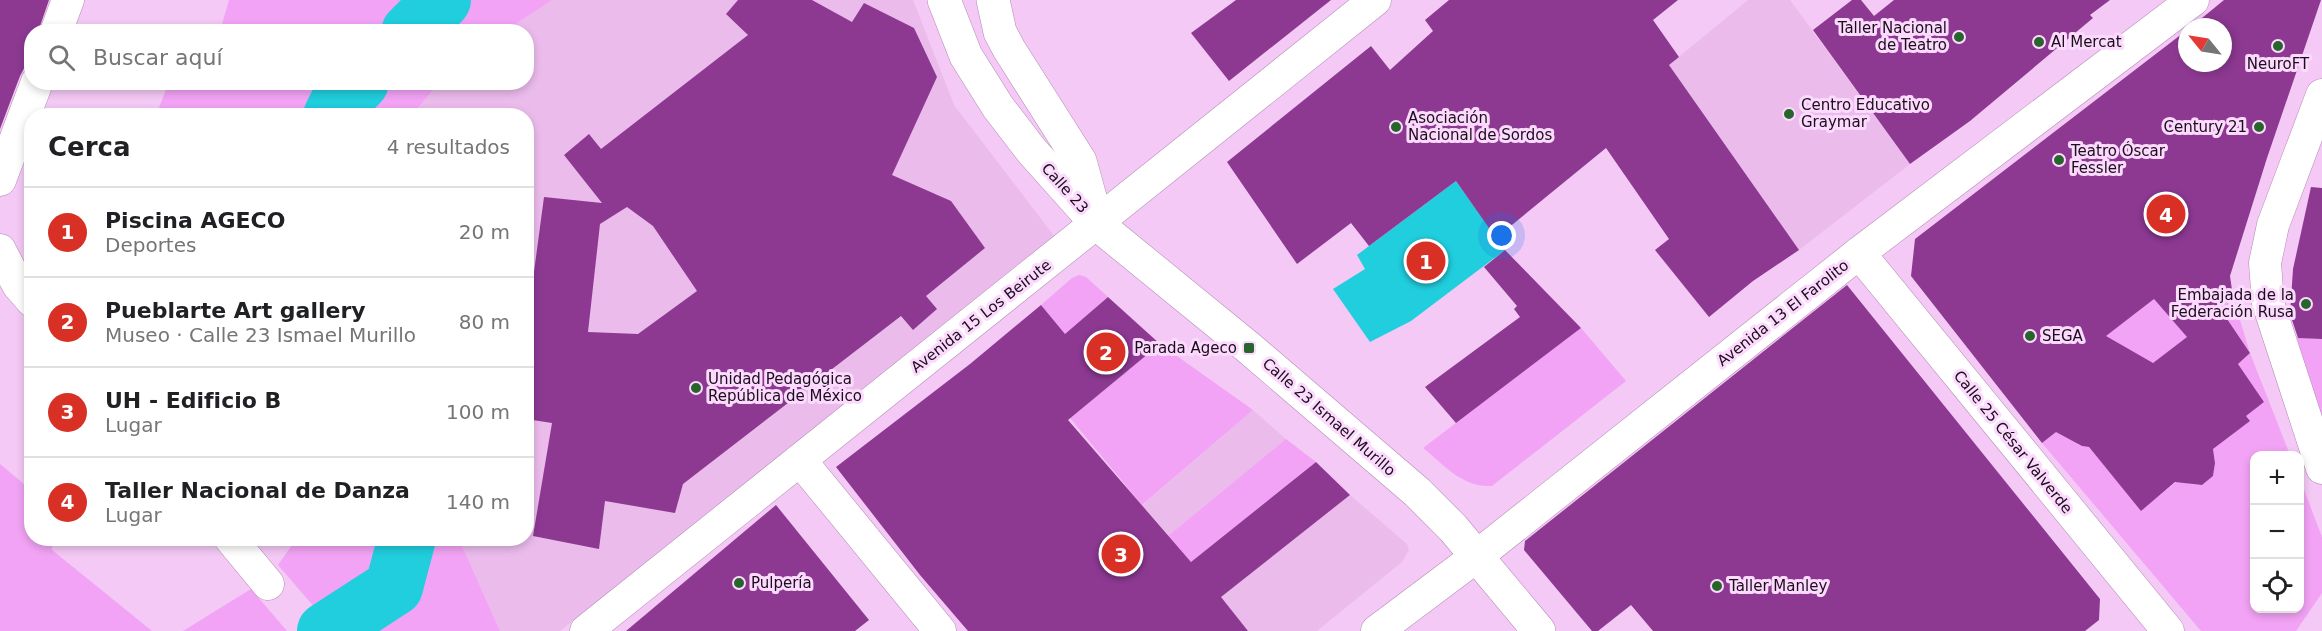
<!DOCTYPE html>
<html lang="es">
<head>
<meta charset="utf-8">
<style>
  :root { --surface:#fff; --page:#f2f2f2; --text:#202124; --muted:#757577; --line:#e0e0e0; --accent:#d93025 }
  body { margin:0; font-family:"DejaVu Sans",sans-serif; background:var(--page); color:var(--text) }
  .controls { position:absolute; right:18px; bottom:18px; display:grid; overflow:hidden; border-radius:12px; box-shadow:0 3px 9px #0003 }
  .controls button { width:54px; height:54px; display:grid; place-items:center; padding:0; border:0; border-bottom:2px solid var(--line); background:var(--surface); color:var(--text); font:30px sans-serif }
  .compass { position:absolute; left:2178px; top:18px; width:54px; height:54px; border-radius:50%; background:var(--surface); box-shadow:0 3px 9px #0003; rotate:300deg }
  .you { position:absolute; left:1502px; top:236px; width:21px; height:21px; margin:-15px; border:4px solid #fff; border-radius:50%; background:#1a73e8; box-shadow:0 0 0 9px #1a73e833 }
  .badge { display:grid; place-items:center; width:39px; height:39px; border-radius:50%; background:var(--accent); color:#fff; font-size:20px; font-weight:700 }
  .pin { position:absolute; translate:-50% -50%; border:3px solid #fff; box-shadow:0 2px 6px #0006 }
  .list { margin:0; padding:0; list-style:none }
  h2 { display:flex; justify-content:space-between; align-items:center; height:78px; margin:0; padding:0 24px; font-size:26px }
  h2 small { font-size:20px; font-weight:400; color:var(--muted) }
  .list li { display:grid; grid-template-columns:39px 1fr auto; gap:18px; align-items:center; box-sizing:border-box; height:90px; padding:0 24px; border-top:2px solid var(--line) }
  .list b { display:block; font-size:22px; white-space:nowrap }
  .list p { margin:0; font-size:20px; white-space:nowrap; color:var(--muted) }
  .list em { font-size:20px; font-style:normal; color:var(--muted) }
  .icon { flex:none; width:33px; height:33px; fill:none; stroke:currentColor; stroke-width:2; stroke-linecap:round; stroke-linejoin:round }
  .map { position:relative; flex:none; width:2322px; height:631px; overflow:hidden }
  .search { position:absolute; background:var(--surface); box-shadow:0 3px 9px #0003; left:24px; top:24px; width:510px; height:66px; display:flex; align-items:center; gap:15px; box-sizing:border-box; padding:0 21px; border-radius:24px; color:var(--muted); font-size:22px }
  .panel { position:absolute; background:var(--surface); box-shadow:0 3px 9px #0003; left:24px; top:108px; width:510px; height:438px; border-radius:24px }
  .map>svg:first-child { display:block }
  .built { fill:#ebbbec }
  .green { fill:#f2a3f5 }
  .water { fill:#21cede }
  .lines { fill:none; stroke-linecap:round; stroke-linejoin:round }
  .river { stroke:#21cede; stroke-width:58 }
  .building { fill:#8d3992; fill-rule:evenodd }
  .minor-casing { stroke:#b28ab3; stroke-width:33 }
  .major-casing { stroke:#b28ab3; stroke-width:34 }
  .minor { stroke:#fff; stroke-width:32 }
  .major { stroke:#fff; stroke-width:33 }
  .poi-dot { fill:#27652d; stroke:#fcdafd; stroke-width:2 }
  .labels { text-anchor:middle; stroke-width:6; stroke-linejoin:round; paint-order:stroke }
  .poi-label { font-size:15px; fill:#1b0d1c; stroke:#fcdafd; text-anchor:start }
  .street-label { font-size:15px; fill:#1b0d1c; stroke:#fcdafd }
</style>
</head>
<body>
<div class="map">
<svg width="2322" height="631" viewBox="0 0 2322 631">
  <rect width="100%" height="100%" fill="#f4c9f5"/>
  <g class="built">
    <path d="M 552,0 L 913,0 L 954,105 L 1055,237 L 560,631 L 500,631 L 459,539 L 526,538 L 526,116 L 412,116 L 439,83 L 526,82 L 526,32 L 505,31 Z"/>
    <path d="M 1748,0 L 1790,0 L 1910,164 L 1799,250 L 1669,65 Z"/>
    <path d="M 1253,410 L 1286,439 L 1168,536 L 1220,597 L 1350,495 L 1407,544 L 1409,550 L 1402,562 L 1317,631 L 1061,631 L 1053,546 L 1125,485 L 1143,505 Z"/>
  </g>
  <g class="green">
    <path d="M 229,0 L 552,0 L 505,31 L 220,31 Z"/>
    <path d="M 169,82 L 439,82 L 439,83 L 412,115 L 156,115 Z"/>
    <path d="M 1079,275 L 1086,277 L 1108,297 L 1065,334 L 1041,305 L 1072,278 Z"/>
    <path d="M 2233,297 L 2250,353 L 2290,455 L 2254,456 L 2254,608 L 2300,608 L 2300,479 L 2322,537 L 2322,593 L 2296,631 L 2201,631 L 2042,443 L 2072,419 C 2071,434 2071,446 2089,447 L 2141,510 L 2180,479 L 2190,484 L 2202,485 L 2213,476 L 2215,463 L 2213,449 L 2250,421 L 2246,416 L 2264,402 L 2238,364 L 2250,353 L 2222,311 L 2153,363 L 2077,358 L 2154,299 L 2173,321 Z"/>
    <path d="M 1581,328 L 1626,381 L 1492,486 C 1463,488 1444,465 1423,448 Z"/>
    <path d="M 2289,337 L 2322,339 L 2322,438 Z"/>
    <path d="M 1160,344 L 1253,410 L 1142,505 L 1070,418 Z"/>
    <path d="M 1286,439 L 1316,462 L 1191,562 L 1168,536 Z"/>
    <path d="M 0,464 L 31,490 L 32,538 L 52,539 L 52,550 L 152,631 L 0,631 Z"/>
    <path d="M 297,538 L 459,539 L 500,631 L 335,631 L 278,565 Z"/>
    <path d="M 251,589 L 287,631 L 183,631 Z"/>
  </g>
  <path class="water" d="M 1456,181 L 1505,250 L 1411,321 L 1370,342 L 1333,289 L 1365,269 L 1357,255 Z"/>
  <g class="lines">
    <g class="river">
      <path d="M 410,32 L 442,0"/>
      <path d="M 332,116 L 338,104 L 360,82"/>
      <path d="M 326,631 L 394,587 L 407,538"/>
    </g>
  </g>
  <g class="building">
    <path d="M 0,0 L 49,0 L 38,32 L 32,32 L 32,53 L 20,76 L 0,129 Z"/>
    <path d="M 738,0 L 812,0 L 852,22 L 864,3 L 914,28 L 937,77 L 892,175 L 951,201 L 985,248 L 926,296 L 937,309 L 913,330 L 901,316 L 683,484 L 675,513 L 605,501 L 599,549 L 533,536 L 552,423 L 526,419 L 526,332 L 544,197 L 602,203 L 564,155 L 589,134 L 601,149 L 748,35 L 726,14 ZM 627,207 L 653,226 L 697,291 L 638,334 L 588,332 L 600,224 Z"/>
    <path d="M 1236,0 L 1331,0 L 1229,81 L 1191,33 Z"/>
    <path d="M 1449,0 L 1678,0 L 1653,20 L 1679,57 L 1669,65 L 1799,250 L 1753,281 L 1709,317 L 1655,250 L 1669,239 L 1606,148 L 1496,238 L 1456,181 L 1369,246 L 1351,223 L 1297,264 L 1227,162 L 1371,46 L 1390,70 L 1433,31 L 1425,20 Z"/>
    <path d="M 1852,0 L 1861,0 L 1874,16 L 1894,0 L 2110,0 L 2090,15 L 2093,18 L 1970,121 L 1910,164 L 1813,30 Z"/>
    <path d="M 2224,0 L 2321,0 L 2267,158 L 2230,276 L 2233,297 L 2217,304 L 2250,353 L 2238,364 L 2264,402 L 2246,416 L 2250,421 L 2213,449 L 2215,463 L 2213,476 L 2202,485 L 2175,482 L 2141,511 L 2089,447 L 2082,446 L 2056,432 L 2042,443 L 1911,276 L 1915,239 L 2187,30 L 2187,63 L 2223,63 L 2223,27 L 2191,27 ZM 2154,299 L 2187,337 L 2153,363 L 2106,336 Z"/>
    <path d="M 2311,187 L 2322,188 L 2322,339 L 2298,338 L 2290,314 L 2293,269 Z"/>
    <path d="M 1505,250 L 1581,328 L 1456,423 L 1425,387 L 1520,317 L 1514,309 L 1517,306 L 1484,267 Z"/>
    <path d="M 1847,285 L 2100,599 L 2099,620 L 2085,631 L 1653,631 L 1631,605 L 1598,631 L 1592,631 L 1524,550 L 1525,541 Z"/>
    <path d="M 1108,297 L 1160,344 L 1068,420 L 1191,562 L 1316,462 L 1350,495 L 1221,597 L 1248,631 L 968,631 L 920,575 L 836,467 L 970,364 L 1041,305 L 1065,334 Z"/>
    <path d="M 776,505 L 869,620 L 855,631 L 626,631 Z"/>
  </g>
  <g class="lines">
    <defs>
      <g id="minor">
        <path d="M 56,32 L 68,0"/>
        <path d="M 2322,95 L 2273,225 L 2265,263 L 2268,303 L 2322,468"/>
        <path d="M 0,180 L 37,82"/>
        <path d="M 0,250 L 18,285 L 32,301"/>
        <path d="M 1859,253 L 2168,631"/>
        <path d="M 800,460 L 940,631"/>
        <path d="M 230,538 L 268,584"/>
        <path d="M 586,631 L 1375,0"/>
        <path d="M 1377,631 L 1477,556 L 1859,253 L 2193,0"/>
      </g>
      <g id="major">
        <path d="M 944,0 L 966,56 L 998,107 L 1031,150 L 1097,224 L 1249,348 L 1417,492 L 1453,528 L 1539,631"/>
        <path d="M 993,0 L 1000,32 L 1009,49 L 1080,161 L 1096,219"/>
      </g>
    </defs>
    <use href="#minor" class="minor-casing"/>
    <use href="#major" class="major-casing"/>
    <use href="#minor" class="minor"/>
    <use href="#major" class="major"/>
  </g>
  <g class="poi-dot">
    <circle cx="1959" cy="37" r="6"/>
    <circle cx="2039" cy="42" r="6"/>
    <circle cx="2278" cy="46" r="6"/>
    <circle cx="1789" cy="114" r="6"/>
    <circle cx="1396" cy="127" r="6"/>
    <circle cx="2259" cy="127" r="6"/>
    <circle cx="2059" cy="160" r="6"/>
    <circle cx="2306" cy="304" r="6"/>
    <circle cx="2030" cy="336" r="6"/>
    <rect x="1243" y="342" width="12" height="12" rx="3"/>
    <circle cx="696" cy="388" r="6"/>
    <circle cx="739" cy="583" r="6"/>
    <circle cx="1717" cy="586" r="6"/>
  </g>
  <g class="labels">
    <g class="poi-label">
      <text x="1947" y="33" text-anchor="end">Taller Nacional<tspan x="1947" dy="17">de Teatro</tspan></text>
      <text x="2051" y="47">Al Mercat</text>
      <text x="2278" y="69" text-anchor="middle">NeuroFT</text>
      <text x="1801" y="110">Centro Educativo<tspan x="1801" dy="17">Graymar</tspan></text>
      <text x="1408" y="123">Asociación<tspan x="1408" dy="17">Nacional de Sordos</tspan></text>
      <text x="2247" y="132" text-anchor="end">Century 21</text>
      <text x="2071" y="156">Teatro Óscar<tspan x="2071" dy="17">Fessler</tspan></text>
      <text x="2294" y="300" text-anchor="end">Embajada de la<tspan x="2294" dy="17">Federación Rusa</tspan></text>
      <text x="2042" y="341">SEGA</text>
      <text x="1237" y="353" text-anchor="end">Parada Ageco</text>
      <text x="708" y="384">Unidad Pedagógica<tspan x="708" dy="17">República de México</tspan></text>
      <text x="751" y="588">Pulpería</text>
      <text x="1729" y="591">Taller Manley</text>
    </g>
    <g class="street-label">
      <text transform="translate(1065 188) rotate(48)" y="5">Calle 23</text>
      <text transform="translate(1783 313) rotate(-38)" y="5">Avenida 13 El Farolito</text>
      <text transform="translate(981 316) rotate(-38)" y="5">Avenida 15 Los Beirute</text>
      <text transform="translate(1329 417) rotate(41)" y="5">Calle 23 Ismael Murillo</text>
      <text transform="translate(2013 442) rotate(51)" y="5">Calle 25 César Valverde</text>
    </g>
  </g>
</svg>
<div class="controls">
<button>+</button>
<button>−</button>
<button><svg class="icon" aria-label="locate" viewBox="0 0 24 24"><circle cx="12" cy="12" r="6"/><path d="M12 2v4M12 18v4M2 12h4M18 12h4"/></svg></button>
</div>
<svg class="compass" viewBox="-18 -18 36 36"><path d="M0-13l5 13h-10z" fill="#e53935"/><path d="M0 13l5-13h-10z" fill="#757577"/></svg>
<div class="you"></div>
<div class="pin badge" style="left:1426px;top:261px">1</div>
<div class="pin badge" style="left:1106px;top:352px">2</div>
<div class="pin badge" style="left:1121px;top:554px">3</div>
<div class="pin badge" style="left:2166px;top:214px">4</div>
<div class="search"><svg class="icon" aria-label="search" viewBox="0 0 24 24"><circle cx="10" cy="10" r="6"/><path d="M15 15l6 6"/></svg>Buscar aquí</div>
<section class="panel">
<h2>Cerca<small>4 resultados</small></h2>
<ul class="list">
<li><span class="badge">1</span><div><b>Piscina AGECO</b><p>Deportes</p></div><em>20 m</em></li>
<li><span class="badge">2</span><div><b>Pueblarte Art gallery</b><p>Museo · Calle 23 Ismael Murillo</p></div><em>80 m</em></li>
<li><span class="badge">3</span><div><b>UH - Edificio B</b><p>Lugar</p></div><em>100 m</em></li>
<li><span class="badge">4</span><div><b>Taller Nacional de Danza</b><p>Lugar</p></div><em>140 m</em></li>
</ul>
</section>
</div>
</body>
</html>
